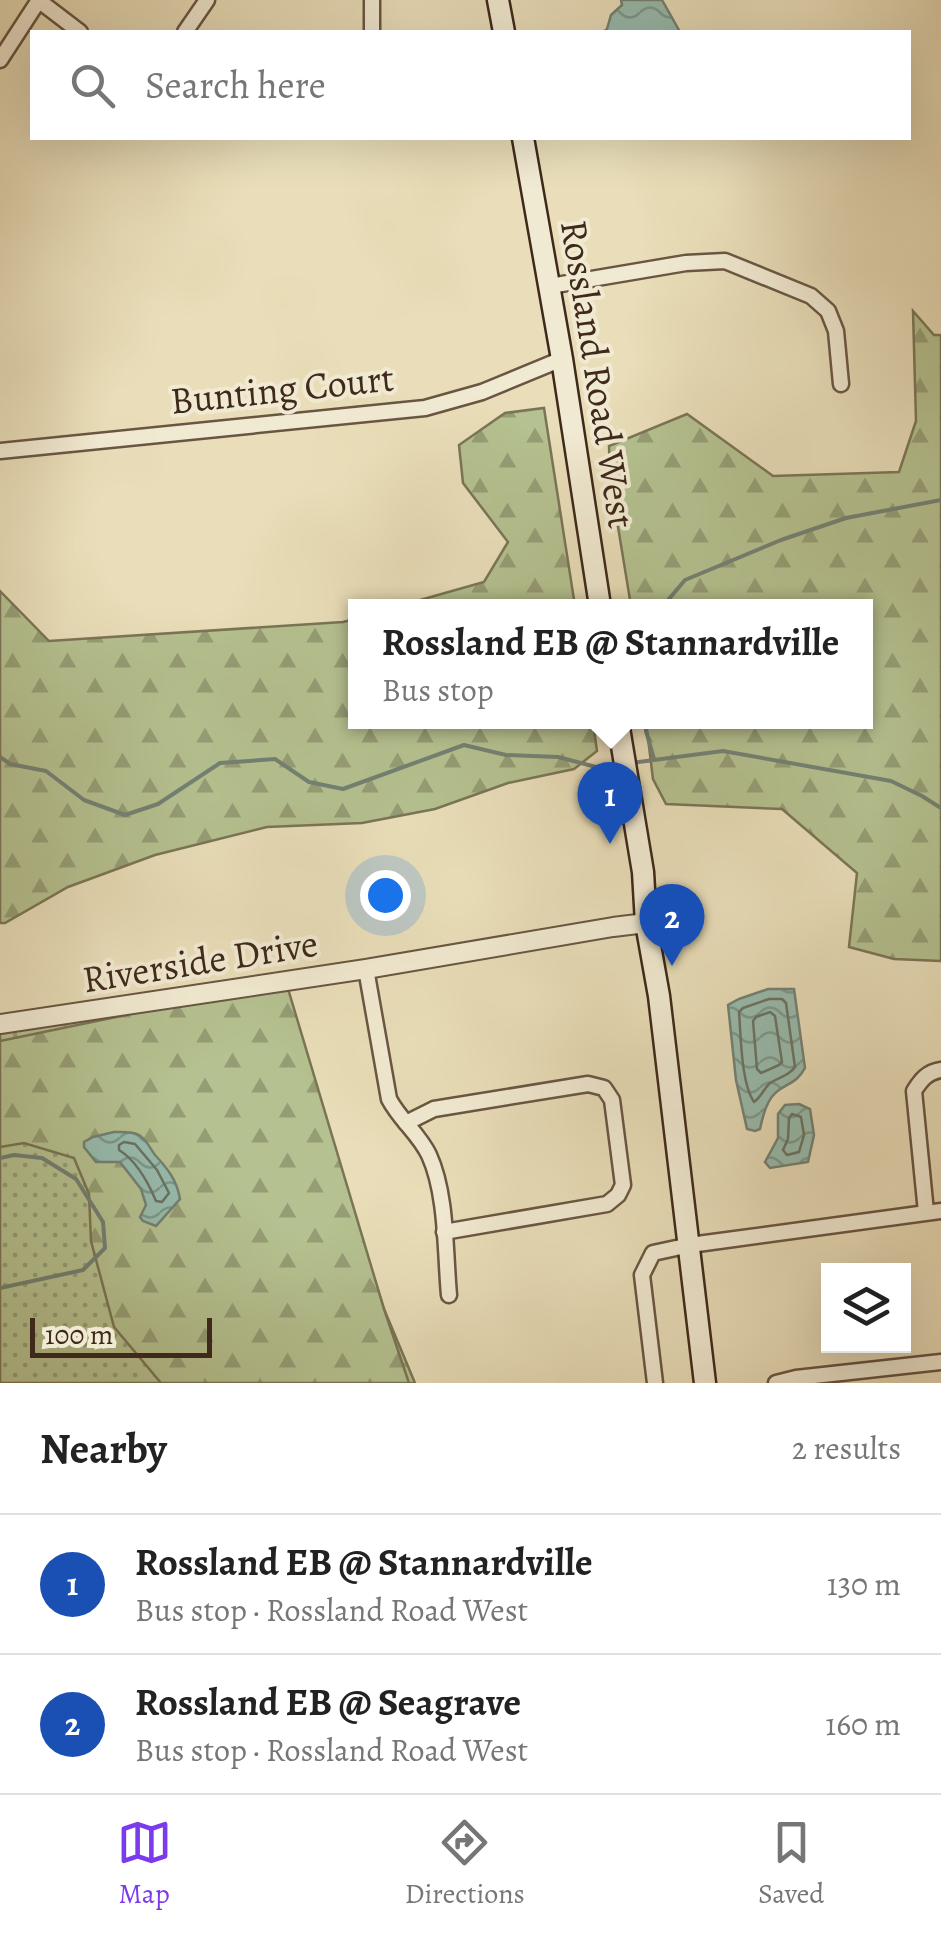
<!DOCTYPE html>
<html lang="en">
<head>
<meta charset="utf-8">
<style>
  :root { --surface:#fff; --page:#f2f2f2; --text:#222; --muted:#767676; --line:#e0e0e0; --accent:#7c3aed }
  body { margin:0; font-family:Alegreya,serif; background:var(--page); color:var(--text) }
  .controls { position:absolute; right:30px; bottom:30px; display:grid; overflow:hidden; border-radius:0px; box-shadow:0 10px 40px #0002 }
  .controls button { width:90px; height:90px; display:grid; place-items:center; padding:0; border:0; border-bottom:2px solid var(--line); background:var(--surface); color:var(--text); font:50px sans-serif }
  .scale { position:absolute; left:30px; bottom:25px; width:182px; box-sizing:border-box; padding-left:10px; border:5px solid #3e291b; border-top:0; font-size:28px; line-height:35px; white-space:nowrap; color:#3e291b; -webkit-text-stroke:8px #f1ead2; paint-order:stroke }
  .you { position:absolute; left:385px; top:895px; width:35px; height:35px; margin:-25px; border:8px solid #fff; border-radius:50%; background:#1a73e8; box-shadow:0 0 0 15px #1a73e833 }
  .badge { display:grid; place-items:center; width:65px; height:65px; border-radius:50%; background:var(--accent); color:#fff; font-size:32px; font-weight:700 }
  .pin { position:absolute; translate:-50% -82px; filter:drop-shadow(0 2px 5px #0008) }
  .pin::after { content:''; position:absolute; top:52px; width:35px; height:30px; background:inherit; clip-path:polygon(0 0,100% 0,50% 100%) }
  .popup { position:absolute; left:348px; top:599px; width:525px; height:130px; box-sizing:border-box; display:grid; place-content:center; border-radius:0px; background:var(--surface); filter:drop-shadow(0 2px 8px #0005); font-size:32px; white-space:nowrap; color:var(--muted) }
  .popup b { font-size:38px; color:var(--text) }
  .popup::after { content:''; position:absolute; left:50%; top:100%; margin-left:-20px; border:20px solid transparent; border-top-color:var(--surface) }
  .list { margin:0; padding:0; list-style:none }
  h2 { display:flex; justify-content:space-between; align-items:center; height:130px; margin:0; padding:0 40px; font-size:42px }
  h2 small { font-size:32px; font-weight:400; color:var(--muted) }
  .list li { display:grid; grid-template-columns:65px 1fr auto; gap:30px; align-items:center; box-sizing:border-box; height:140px; padding:0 40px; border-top:2px solid var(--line) }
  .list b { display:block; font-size:38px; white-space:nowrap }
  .list p { margin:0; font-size:32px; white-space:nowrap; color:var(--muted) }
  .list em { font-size:32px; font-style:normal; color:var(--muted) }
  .icon { flex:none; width:55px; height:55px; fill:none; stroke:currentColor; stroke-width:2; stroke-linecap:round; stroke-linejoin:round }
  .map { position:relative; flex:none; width:941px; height:1383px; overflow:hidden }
  .search { position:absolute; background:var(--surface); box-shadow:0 10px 40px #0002; left:30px; right:30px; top:30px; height:110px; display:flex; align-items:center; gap:25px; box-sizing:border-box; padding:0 35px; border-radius:0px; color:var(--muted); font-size:38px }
  .sheet { height:410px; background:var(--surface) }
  nav { display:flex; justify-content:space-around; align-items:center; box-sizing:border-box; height:140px; border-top:2px solid var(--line); background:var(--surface); font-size:28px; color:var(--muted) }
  nav a { display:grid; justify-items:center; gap:5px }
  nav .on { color:var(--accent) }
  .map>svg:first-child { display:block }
  .green { fill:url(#green-dots); stroke:#7a7556; stroke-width:2.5 }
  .forest { fill:url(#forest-firs); stroke:#7a7556; stroke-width:2.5 }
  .water { fill:url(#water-waves); stroke:#738173; stroke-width:2.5 }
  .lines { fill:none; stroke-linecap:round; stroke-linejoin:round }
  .shore { stroke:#6a7264; stroke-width:2.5 }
  .stream { stroke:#738173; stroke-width:4 }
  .minor-casing { stroke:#695642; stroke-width:19 }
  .tertiary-casing { stroke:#695642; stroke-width:22 }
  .secondary-casing { stroke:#3e291b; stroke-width:25 }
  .minor { stroke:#f1ead2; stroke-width:14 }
  .tertiary { stroke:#f1ead2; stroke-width:18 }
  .secondary { stroke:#f1ead2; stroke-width:20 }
  .labels { text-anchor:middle; stroke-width:8; stroke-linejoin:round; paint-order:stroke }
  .street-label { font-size:38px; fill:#3e291b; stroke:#f1ead2 }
</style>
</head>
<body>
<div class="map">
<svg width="941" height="1383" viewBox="0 0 941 1383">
  <defs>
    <pattern id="green-dots" width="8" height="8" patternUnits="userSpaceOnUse" patternTransform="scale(2.5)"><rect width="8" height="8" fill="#b5c190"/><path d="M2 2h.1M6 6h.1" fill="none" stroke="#959d75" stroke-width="1.8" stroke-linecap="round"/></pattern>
    <pattern id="forest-firs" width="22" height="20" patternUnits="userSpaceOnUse" patternTransform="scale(2.5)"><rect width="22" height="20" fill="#b5c190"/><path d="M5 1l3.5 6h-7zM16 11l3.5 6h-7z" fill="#959d75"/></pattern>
    <pattern id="water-waves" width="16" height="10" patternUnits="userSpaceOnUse" patternTransform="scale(2.5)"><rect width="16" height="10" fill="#97bcae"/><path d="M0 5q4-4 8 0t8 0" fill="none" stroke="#7d998d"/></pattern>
  </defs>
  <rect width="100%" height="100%" fill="#e9deb9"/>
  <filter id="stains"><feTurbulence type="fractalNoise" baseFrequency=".002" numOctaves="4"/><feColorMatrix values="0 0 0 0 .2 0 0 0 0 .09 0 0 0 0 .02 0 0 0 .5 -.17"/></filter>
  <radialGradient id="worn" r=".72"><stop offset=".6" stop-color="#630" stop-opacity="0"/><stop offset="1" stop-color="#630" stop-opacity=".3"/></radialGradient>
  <path class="green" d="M 280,984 L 384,1309 L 415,1383 L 0,1383 L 0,1033 Z"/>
  <g class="forest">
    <path d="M 913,311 L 934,335 L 941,335 L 941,961 L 894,959 L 849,947 L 857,873 L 782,809 L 666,804 L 653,779 L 646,722 L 865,722 L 865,606 L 631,606 L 610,478 L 609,446 L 687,414 L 773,476 L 899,472 L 916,421 Z"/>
    <path d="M 544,408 L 575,606 L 399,606 L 484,582 L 508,542 L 463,483 L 459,445 L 505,413 Z"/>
    <path d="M 0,591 L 49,641 L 343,622 L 355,619 L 355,722 L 593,722 L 597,751 L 574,769 L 508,783 L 435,809 L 362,823 L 267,827 L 155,855 L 68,887 L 5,923 L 0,923 Z"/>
    <path d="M 286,982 L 384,1309 L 409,1383 L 161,1383 L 114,1327 L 91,1241 L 89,1194 L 74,1158 L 24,1143 L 0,1147 L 0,1041 Z"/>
  </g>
  <g class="water">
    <path d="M 621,0 L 662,0 L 680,32 L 603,32 L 607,29 L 611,15 L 622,5 Z"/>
    <path d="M 768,989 L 794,989 L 805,1068 C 798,1081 791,1082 779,1090 C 767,1098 763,1115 760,1129 L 755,1131 L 747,1129 L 736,1080 L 728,1005 L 739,999 Z"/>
    <path d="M 799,1104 L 810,1109 L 814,1135 L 808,1162 L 770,1168 L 765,1162 L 778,1138 L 778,1114 L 785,1105 Z"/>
    <path d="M 114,1132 C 121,1132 132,1131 139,1135 C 146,1139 150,1148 155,1155 C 167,1168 177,1180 180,1199 L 156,1226 L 143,1221 L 140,1217 L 146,1205 L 141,1189 L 120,1162 L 96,1162 L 84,1147 L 84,1142 L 93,1137 Z"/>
  </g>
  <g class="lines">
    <g class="shore">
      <path d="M 769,999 L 782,999 L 786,1003 L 795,1067 C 788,1077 778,1077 769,1084 C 763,1090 761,1097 754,1102 C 741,1083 741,1037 739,1012 L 743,1008 Z"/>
      <path d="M 770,1012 L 775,1016 L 782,1062 L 779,1065 L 761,1073 L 757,1069 L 753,1021 L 756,1017 Z"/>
      <path d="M 792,1114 L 801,1117 L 804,1135 L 799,1152 L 787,1155 L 783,1150 L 788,1139 L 789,1118 Z"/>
      <path d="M 124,1142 L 135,1144 L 157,1170 L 169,1193 L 162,1202 L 156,1201 C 148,1182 137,1161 119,1150 L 119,1145 Z"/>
    </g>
    <g class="stream">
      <path d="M 663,606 L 685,580 L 781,540 L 846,518 L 941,500"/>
      <path d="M 646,722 L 646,731 L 654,759"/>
      <path d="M 0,757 L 10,764 L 46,771 L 84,800 L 125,815 L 158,804 L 220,763 L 275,759 L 309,782 L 343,789 L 464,745 L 506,755 L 558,757 L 600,768 L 617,765"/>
      <path d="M 631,763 L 723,751 L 891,781 L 922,796 L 941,808"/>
      <path d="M 0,1158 L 14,1155 L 42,1158 L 76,1179 L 103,1222 L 105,1248 L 83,1270 L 0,1288"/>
    </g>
    <defs>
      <g id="minor">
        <path d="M 38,0 L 80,32"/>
        <path d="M 372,0 L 372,32"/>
        <path d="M 185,32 L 207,0"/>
        <path d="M 0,60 L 39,0"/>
        <path d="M 550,286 L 686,263 L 725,261 L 811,296 L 828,311 L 836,331 L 841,384"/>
        <path d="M 0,451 L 425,408 L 482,392 L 562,359"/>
        <path d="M 366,969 L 389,1099 C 400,1120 419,1134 429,1155 C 447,1194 445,1252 449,1295"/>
        <path d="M 406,1123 L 434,1109 L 588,1084 L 604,1088 L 612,1100 L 623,1185 L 618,1195 L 607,1204 L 444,1232"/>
        <path d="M 926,1212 L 914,1091 C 921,1080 927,1072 941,1070"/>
        <path d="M 655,1383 L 642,1275 L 653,1253 L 690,1245 L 941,1211"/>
        <path d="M 776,1383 L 796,1378 L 941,1362"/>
      </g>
      <path id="tertiary" d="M 0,1024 L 366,969 L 613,927 L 646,923"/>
      <g id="secondary">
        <path d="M 498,0 L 504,32"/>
        <path d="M 523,138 L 562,359 L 600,606"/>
        <path d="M 618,722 L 643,872 L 646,923 L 659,996 L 705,1383"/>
      </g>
    </defs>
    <use href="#minor" class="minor-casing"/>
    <use href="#tertiary" class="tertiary-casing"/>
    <use href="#secondary" class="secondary-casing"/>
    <use href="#minor" class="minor"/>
    <use href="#tertiary" class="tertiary"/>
    <use href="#secondary" class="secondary"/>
  </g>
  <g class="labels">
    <g class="street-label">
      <text transform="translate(598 374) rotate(81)" y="13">Rossland Road West</text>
      <text transform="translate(282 389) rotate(-6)" y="13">Bunting Court</text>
      <text transform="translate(200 961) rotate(-9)" y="13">Riverside Drive</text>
    </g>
  </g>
  <rect width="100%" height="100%" filter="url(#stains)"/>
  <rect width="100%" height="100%" fill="url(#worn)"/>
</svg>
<div class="controls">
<button><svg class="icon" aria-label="layers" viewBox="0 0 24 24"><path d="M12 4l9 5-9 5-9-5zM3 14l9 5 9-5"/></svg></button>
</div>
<div class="scale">100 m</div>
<div class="you"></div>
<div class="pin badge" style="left:610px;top:844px;background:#1a4fb4">1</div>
<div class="popup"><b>Rossland EB @ Stannardville</b>Bus stop</div>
<div class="pin badge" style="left:672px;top:966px;background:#1a4fb4">2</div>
<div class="search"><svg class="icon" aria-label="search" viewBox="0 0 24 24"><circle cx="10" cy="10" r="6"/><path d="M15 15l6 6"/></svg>Search here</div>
</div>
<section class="sheet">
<h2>Nearby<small>2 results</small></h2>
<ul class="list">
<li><span class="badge" style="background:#1a4fb4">1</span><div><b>Rossland EB @ Stannardville</b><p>Bus stop · Rossland Road West</p></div><em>130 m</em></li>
<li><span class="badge" style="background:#1a4fb4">2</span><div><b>Rossland EB @ Seagrave</b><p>Bus stop · Rossland Road West</p></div><em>160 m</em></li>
</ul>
</section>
<nav>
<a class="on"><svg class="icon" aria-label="map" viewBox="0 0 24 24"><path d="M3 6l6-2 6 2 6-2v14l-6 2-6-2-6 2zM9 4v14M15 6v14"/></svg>Map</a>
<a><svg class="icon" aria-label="directions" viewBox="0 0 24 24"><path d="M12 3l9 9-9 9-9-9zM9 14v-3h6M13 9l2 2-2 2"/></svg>Directions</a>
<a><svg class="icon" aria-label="saved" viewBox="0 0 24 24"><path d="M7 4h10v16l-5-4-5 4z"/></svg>Saved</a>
</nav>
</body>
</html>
